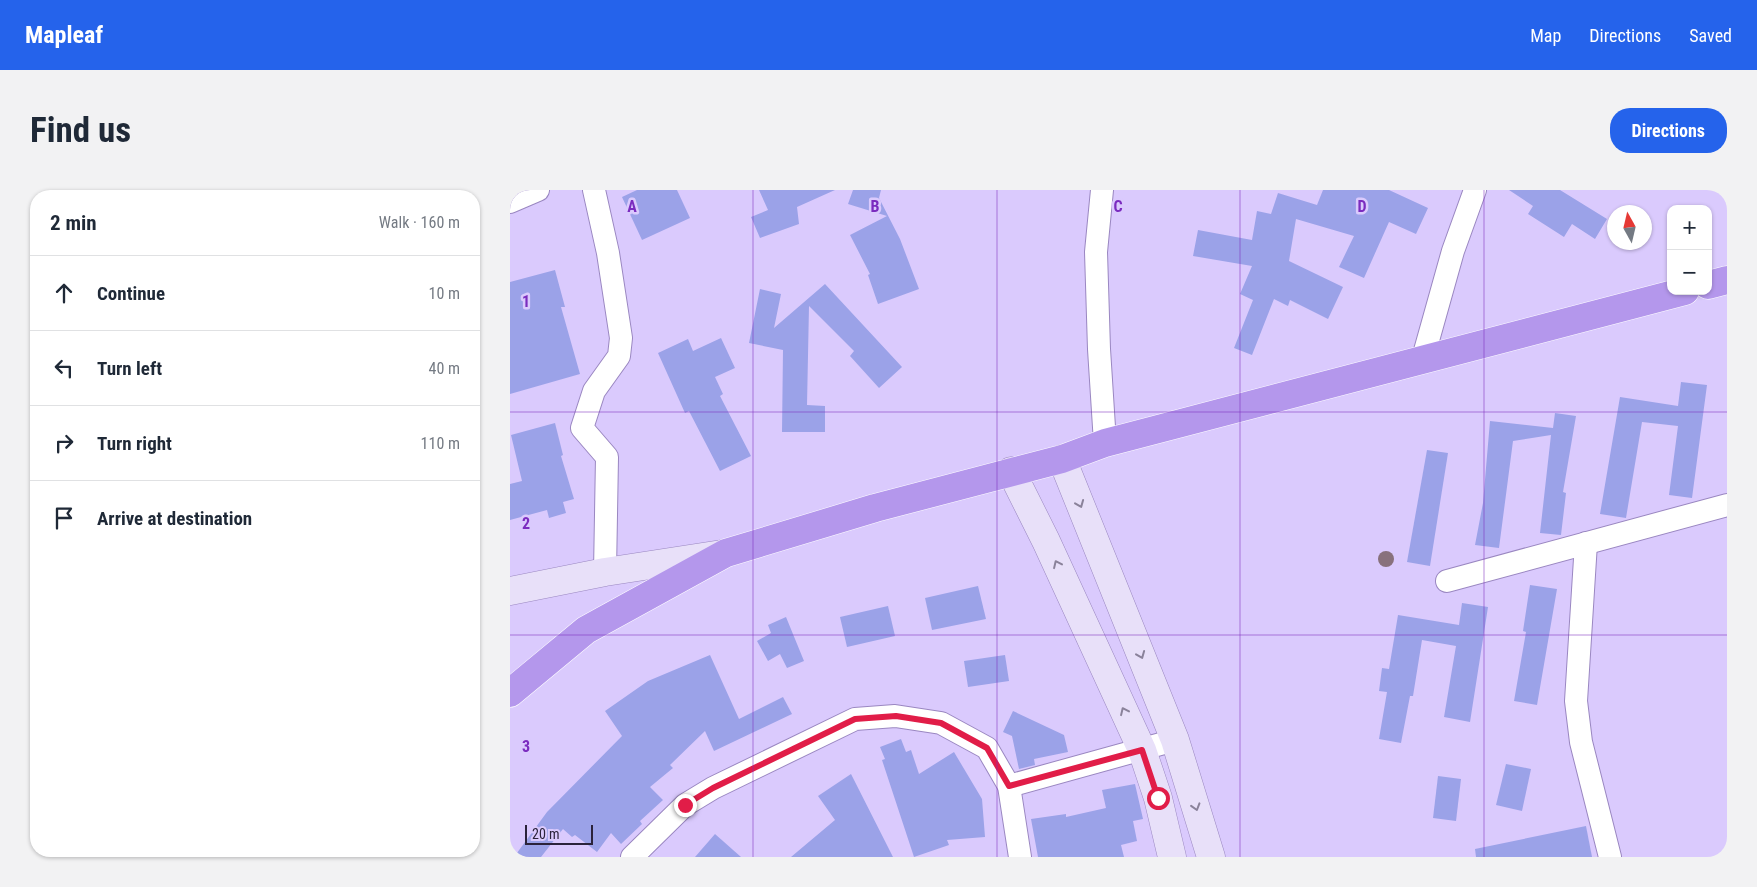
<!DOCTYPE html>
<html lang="en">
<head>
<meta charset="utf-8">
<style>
  :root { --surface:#fff; --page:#f2f2f3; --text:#1f2937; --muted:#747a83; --line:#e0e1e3; --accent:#2563eb }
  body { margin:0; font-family:"Roboto Condensed",sans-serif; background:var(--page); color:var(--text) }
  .controls { position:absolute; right:15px; top:15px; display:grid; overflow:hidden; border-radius:10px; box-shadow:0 1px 4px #0004 }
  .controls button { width:45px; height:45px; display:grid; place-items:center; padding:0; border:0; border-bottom:1px solid var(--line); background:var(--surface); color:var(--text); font:25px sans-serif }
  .compass { position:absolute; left:1097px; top:15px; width:45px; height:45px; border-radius:50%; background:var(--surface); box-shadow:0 1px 4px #0004; rotate:352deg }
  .scale { position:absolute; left:15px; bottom:12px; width:68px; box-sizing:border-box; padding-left:5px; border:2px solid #2b233b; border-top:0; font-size:14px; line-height:18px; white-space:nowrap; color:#2b233b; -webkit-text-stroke:4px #dacafd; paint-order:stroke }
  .stop { position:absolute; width:15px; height:15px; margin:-11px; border:4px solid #e11d48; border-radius:50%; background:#fff }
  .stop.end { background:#e11d48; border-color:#fff; box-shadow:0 1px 5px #0008 }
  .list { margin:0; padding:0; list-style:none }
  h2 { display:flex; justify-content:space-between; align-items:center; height:65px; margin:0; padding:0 20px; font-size:21px }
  h2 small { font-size:16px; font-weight:400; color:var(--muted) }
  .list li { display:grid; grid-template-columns:32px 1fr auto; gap:15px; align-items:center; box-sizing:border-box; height:75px; padding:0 20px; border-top:1px solid var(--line) }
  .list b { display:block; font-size:19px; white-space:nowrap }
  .list em { font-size:16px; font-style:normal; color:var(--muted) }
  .icon { flex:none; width:28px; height:28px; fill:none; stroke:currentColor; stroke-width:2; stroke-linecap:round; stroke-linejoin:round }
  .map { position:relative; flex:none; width:1217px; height:667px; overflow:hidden; border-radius:20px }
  header { display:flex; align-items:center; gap:30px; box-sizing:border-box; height:70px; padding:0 25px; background:var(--accent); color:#fff }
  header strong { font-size:24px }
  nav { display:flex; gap:28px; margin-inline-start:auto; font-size:18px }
  .intro { display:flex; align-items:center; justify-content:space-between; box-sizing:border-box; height:120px; padding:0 30px }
  h1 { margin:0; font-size:35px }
  .button { padding:12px 22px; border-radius:20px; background:var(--accent); color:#fff; font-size:18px; font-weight:700 }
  main { display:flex; gap:30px; padding:0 30px }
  aside { flex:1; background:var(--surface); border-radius:20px; box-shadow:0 1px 4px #0004 }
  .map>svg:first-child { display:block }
  .building { fill:#9ba2e8 }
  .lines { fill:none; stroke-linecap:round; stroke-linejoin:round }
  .street-casing { stroke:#9a87c1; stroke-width:24 }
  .secondary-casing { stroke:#9a87c1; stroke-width:29 }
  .highway-casing { stroke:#fff; stroke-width:29 }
  .street { stroke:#fff; stroke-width:22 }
  .secondary { stroke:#e8e0f9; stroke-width:28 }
  .highway { stroke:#b497ec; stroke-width:28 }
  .tree { fill:#88717c }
  .oneway { stroke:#8a829a }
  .route { stroke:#e11d48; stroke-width:6 }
  .grid { fill:none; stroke:#7b2cbf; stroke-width:1; stroke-opacity:0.55 }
  .grid-label { font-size:16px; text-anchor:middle; font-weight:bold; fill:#7b2cbf; stroke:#dacafd; stroke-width:5; stroke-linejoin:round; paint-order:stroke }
</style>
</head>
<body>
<header>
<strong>Mapleaf</strong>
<nav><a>Map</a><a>Directions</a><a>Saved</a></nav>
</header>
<div class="intro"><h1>Find us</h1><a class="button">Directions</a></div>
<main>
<aside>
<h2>2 min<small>Walk · 160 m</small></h2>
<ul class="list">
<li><svg class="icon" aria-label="ahead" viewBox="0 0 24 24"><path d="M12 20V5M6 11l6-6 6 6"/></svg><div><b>Continue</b></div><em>10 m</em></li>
<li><svg class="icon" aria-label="left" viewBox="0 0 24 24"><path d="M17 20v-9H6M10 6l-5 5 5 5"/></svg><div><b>Turn left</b></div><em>40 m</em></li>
<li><svg class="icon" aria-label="right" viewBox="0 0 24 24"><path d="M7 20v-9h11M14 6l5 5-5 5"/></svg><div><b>Turn right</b></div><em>110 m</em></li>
<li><svg class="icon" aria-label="arrive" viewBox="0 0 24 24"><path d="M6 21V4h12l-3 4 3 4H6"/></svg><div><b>Arrive at destination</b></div></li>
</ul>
</aside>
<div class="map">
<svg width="1217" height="667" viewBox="0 0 1217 667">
  <rect width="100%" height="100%" fill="#dacafd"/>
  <g class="building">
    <path d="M 127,0 L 167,0 L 180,28 L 132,50 L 112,7 Z"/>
    <path d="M 249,0 L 325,0 L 287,17 L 289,34 L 250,48 L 241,27 L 258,20 Z"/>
    <path d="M 343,0 L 371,0 L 369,8 L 390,49 L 409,99 L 368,114 L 358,85 L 360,84 L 340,45 L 377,26 L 338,14 Z"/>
    <path d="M 813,0 L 879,0 L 918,18 L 906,44 L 879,32 L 854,88 L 829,77 L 844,46 L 786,29 L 779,71 L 833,97 L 818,129 L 780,110 L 778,116 L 764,109 L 742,165 L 724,158 L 743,110 L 730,104 L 742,76 L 683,66 L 688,40 L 742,50 L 747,21 L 761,24 L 768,3 L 807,15 Z"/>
    <path d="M 999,0 L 1050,0 L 1097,29 L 1085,49 L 1062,34 L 1054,47 L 1018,24 L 1023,16 Z"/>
    <path d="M 45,80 L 55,117 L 51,117 L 70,184 L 0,204 L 0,92 Z"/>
    <path d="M 315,94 L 392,177 L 369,198 L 340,166 L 344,161 L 299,116 L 297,215 L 315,216 L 315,242 L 272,242 L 273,160 L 239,153 L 250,99 L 271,104 L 264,138 Z"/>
    <path d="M 211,148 L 225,178 L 205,187 L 213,204 L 210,206 L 241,266 L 210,281 L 179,221 L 175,223 L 148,163 L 178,149 L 183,161 Z"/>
    <path d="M 1171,192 L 1197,195 L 1182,308 L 1159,305 L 1168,236 L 1132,232 L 1116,328 L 1090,324 L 1110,207 L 1168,216 Z"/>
    <path d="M 1045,223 L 1066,226 L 1053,302 L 1056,303 L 1051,345 L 1030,343 L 1041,245 L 1003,251 L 989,358 L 965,355 L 973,313 L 980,231 L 1043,238 Z"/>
    <path d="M 45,233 L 53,265 L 51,266 L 64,309 L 53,312 L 56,323 L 39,328 L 37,320 L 0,330 L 0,294 L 12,291 L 1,245 Z"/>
    <path d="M 917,260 L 938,263 L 920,376 L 897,372 Z"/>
    <path d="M 1020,395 L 1047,399 L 1027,515 L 1004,511 L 1016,442 L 1013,441 Z"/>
    <path d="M 468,396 L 476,429 L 422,440 L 415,408 Z"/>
    <path d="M 952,413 L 978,417 L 960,532 L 934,527 L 946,456 L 912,450 L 903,506 L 900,506 L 891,553 L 869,549 L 877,502 L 869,501 L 872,478 L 879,479 L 888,425 L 949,435 Z"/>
    <path d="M 378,416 L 385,446 L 337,457 L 330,427 Z"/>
    <path d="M 276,427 L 294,471 L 277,478 L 270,464 L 258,471 L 247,451 L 261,443 L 258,435 Z"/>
    <path d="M 200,465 L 229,529 L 273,507 L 282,524 L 204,561 L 195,541 L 160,575 L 163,578 L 140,597 L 153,610 L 130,631 L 132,634 L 111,654 L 101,643 L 87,662 L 65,645 L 62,647 L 53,639 L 31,667 L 4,667 L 37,622 L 112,546 L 95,521 L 138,491 Z"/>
    <path d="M 495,465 L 499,491 L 458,497 L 454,471 Z"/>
    <path d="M 503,521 L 554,545 L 558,562 L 524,569 L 525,575 L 509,579 L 502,546 L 493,542 Z"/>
    <path d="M 391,549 L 396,562 L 401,560 L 409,584 L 444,562 L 472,609 L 475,647 L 437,650 L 439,655 L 404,667 L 372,570 L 375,569 L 370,557 Z"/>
    <path d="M 996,574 L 1021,579 L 1012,621 L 986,615 Z"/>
    <path d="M 341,584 L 383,667 L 281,667 L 325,630 L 308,606 Z"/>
    <path d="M 928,586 L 951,589 L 946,631 L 923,628 Z"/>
    <path d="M 625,594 L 633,629 L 623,631 L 627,651 L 611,655 L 614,667 L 528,667 L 521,629 L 556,624 L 556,627 L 596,618 L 592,600 Z"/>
    <path d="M 1076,636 L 1082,667 L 966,667 L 965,659 Z"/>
    <path d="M 205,644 L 231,667 L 185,667 Z"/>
  </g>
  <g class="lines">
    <defs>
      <g id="street">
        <path d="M 84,0 L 98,63 L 111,148 L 109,166 L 84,201 L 72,238 L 97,267 L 95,382"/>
        <path d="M 592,0 L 586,62 L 589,159 L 595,253"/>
        <path d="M 0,12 L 28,0"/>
        <path d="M 913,168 L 943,61 L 965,0"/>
        <path d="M 1076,353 L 1066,511 L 1071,552 L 1100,667"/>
        <path d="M 937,391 L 1217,315"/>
        <path d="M 499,596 L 665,550"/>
        <path d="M 122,667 L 175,615 L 203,598 L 345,529 L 385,526 L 431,533 L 477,558 L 499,596 L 510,667"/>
      </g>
      <g id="secondary">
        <path d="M 552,269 L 665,550 L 701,667"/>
        <path d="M 501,281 L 536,351 L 632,560 L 648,608 L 662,667"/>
        <path d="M 0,401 L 95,382 L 212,364"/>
      </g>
      <g id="highway">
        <path d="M 1198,95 L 1217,90"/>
        <path d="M 0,503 L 76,440 L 216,363 L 365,318 L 552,269 L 595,253 L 1175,101"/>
      </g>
    </defs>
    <use href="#street" class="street-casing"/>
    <use href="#secondary" class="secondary-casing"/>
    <use href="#highway" class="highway-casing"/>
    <use href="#street" class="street"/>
    <use href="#secondary" class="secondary"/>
    <use href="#highway" class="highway"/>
  </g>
  <circle class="tree" cx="876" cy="369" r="8"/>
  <defs><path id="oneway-chevron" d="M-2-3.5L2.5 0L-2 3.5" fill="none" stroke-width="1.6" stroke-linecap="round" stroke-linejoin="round" transform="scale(1.25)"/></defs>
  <g class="oneway">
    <use href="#oneway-chevron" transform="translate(570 314) rotate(68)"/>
    <use href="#oneway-chevron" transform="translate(547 374) rotate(-115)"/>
    <use href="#oneway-chevron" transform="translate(631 465) rotate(68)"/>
    <use href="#oneway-chevron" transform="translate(614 521) rotate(-115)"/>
    <use href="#oneway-chevron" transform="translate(686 617) rotate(73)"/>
  </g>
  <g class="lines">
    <path class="route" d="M 175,615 L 203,598 L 345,529 L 386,526 L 431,533 L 477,558 L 499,596 L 632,560 L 648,608"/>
  </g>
  <path class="grid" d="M 243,0 L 243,667M 487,0 L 487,667M 730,0 L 730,667M 974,0 L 974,667M 0,222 L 1217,222M 0,445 L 1217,445"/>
  <g class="grid-label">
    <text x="122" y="22">A</text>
    <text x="365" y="22">B</text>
    <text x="608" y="22">C</text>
    <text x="852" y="22">D</text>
    <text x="16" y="117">1</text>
    <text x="16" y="339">2</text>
    <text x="16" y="562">3</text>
  </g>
</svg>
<div class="controls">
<button>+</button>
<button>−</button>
</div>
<svg class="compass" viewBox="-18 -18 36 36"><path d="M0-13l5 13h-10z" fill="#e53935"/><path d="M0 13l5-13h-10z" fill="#747a83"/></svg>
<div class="scale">20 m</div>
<div class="stop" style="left:648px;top:608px"></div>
<div class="stop end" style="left:175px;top:615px"></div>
</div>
</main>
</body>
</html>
